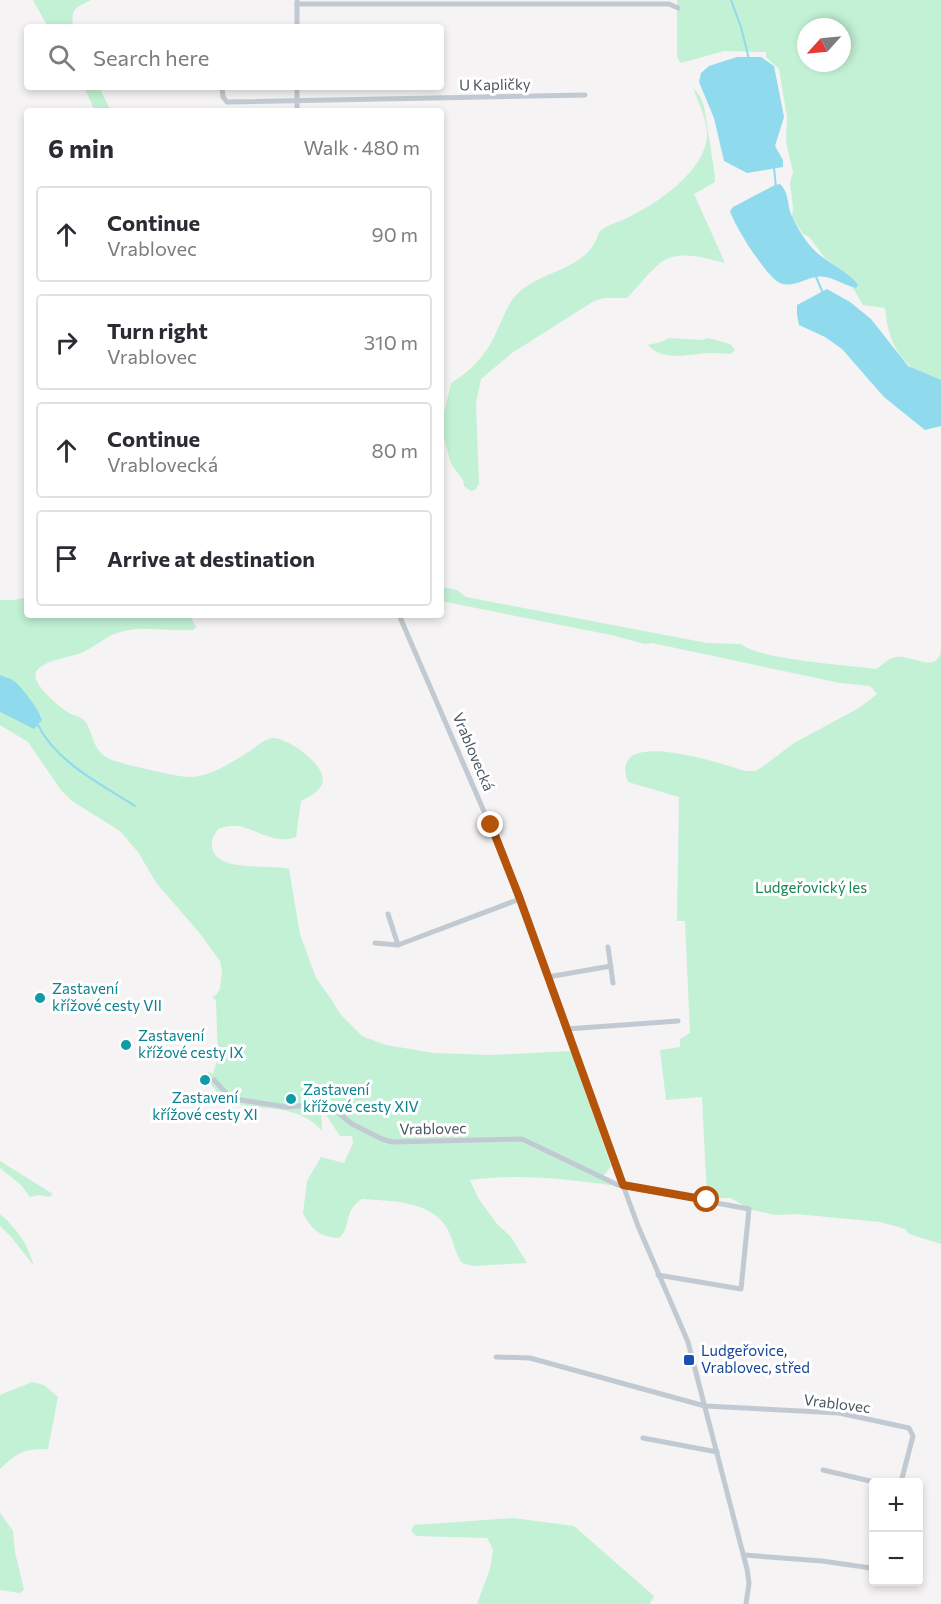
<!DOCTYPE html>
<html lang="en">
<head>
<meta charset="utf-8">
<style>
  :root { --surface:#fff; --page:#f7f7f7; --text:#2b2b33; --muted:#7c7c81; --line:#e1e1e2 }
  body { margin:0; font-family:Commissioner,sans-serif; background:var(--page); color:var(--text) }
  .controls { position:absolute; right:18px; bottom:18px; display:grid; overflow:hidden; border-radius:6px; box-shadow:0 3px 9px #0003 }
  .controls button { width:54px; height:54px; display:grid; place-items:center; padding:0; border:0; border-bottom:2px solid var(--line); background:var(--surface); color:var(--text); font:30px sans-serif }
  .compass { position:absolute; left:797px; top:18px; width:54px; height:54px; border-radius:50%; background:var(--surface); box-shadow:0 3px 9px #0003; rotate:243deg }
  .stop { position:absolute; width:18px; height:18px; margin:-14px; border:4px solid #b45309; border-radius:50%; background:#fff }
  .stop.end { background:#b45309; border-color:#fff; box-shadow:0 2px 6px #0008 }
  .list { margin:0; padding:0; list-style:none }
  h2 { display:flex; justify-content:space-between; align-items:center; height:78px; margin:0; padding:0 24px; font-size:26px }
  h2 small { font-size:20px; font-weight:400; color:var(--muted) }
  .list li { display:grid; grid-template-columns:39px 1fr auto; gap:18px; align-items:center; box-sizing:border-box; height:96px; margin:0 12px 12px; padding:0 12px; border:2px solid var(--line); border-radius:6px }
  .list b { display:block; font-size:22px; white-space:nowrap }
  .list p { margin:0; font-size:20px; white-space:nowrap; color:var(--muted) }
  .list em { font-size:20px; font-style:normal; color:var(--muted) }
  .icon { flex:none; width:33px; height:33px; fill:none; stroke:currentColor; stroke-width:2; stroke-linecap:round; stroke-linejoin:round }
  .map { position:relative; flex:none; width:941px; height:1604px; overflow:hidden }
  .search { position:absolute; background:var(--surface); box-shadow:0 3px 9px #0003; left:24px; top:24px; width:420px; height:66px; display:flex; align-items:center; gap:15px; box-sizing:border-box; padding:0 21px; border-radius:6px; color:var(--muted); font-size:22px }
  .panel { position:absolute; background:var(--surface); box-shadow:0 3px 9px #0003; left:24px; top:108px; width:420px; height:510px; border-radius:6px }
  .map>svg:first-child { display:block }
  .green { fill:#c3f1d5; fill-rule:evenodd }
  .water { fill:#90daee }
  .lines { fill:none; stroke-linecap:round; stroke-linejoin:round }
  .stream { stroke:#90daee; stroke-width:2 }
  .street { stroke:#c1cad2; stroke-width:5 }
  .route { stroke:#b45309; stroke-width:8 }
  .culture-dot { fill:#0f9aa8; stroke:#fff; stroke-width:2 }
  .transit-dot { fill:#1a4fb4; stroke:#fff; stroke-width:2 }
  .labels { text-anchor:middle; stroke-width:6; stroke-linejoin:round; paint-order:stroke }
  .street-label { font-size:15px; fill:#4a5661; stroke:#fff }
  .park-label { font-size:15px; fill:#17864f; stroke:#fff }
  .culture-label { font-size:15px; fill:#0d838f; stroke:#fff; text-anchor:start }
  .transit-label { font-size:15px; fill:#164399; stroke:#fff; text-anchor:start }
</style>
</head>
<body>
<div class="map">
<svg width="941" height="1604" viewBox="0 0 941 1604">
  <rect width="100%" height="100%" fill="#f5f3f3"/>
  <g class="green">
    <path d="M 33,0 L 91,0 C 75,8 71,8 73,27 L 48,27 Z"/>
    <path d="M 677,0 L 941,0 L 941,381 C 932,377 919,373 911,367 C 893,352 887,330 885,308 L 863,305 L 844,273 L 825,258 L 810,238 L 802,233 L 792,217 L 793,208 L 790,183 L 793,172 L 786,142 L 787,117 L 779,69 L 766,57 L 766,52 L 724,51 L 681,63 L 677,57 ZM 806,27 L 842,27 L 842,63 L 806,63 Z"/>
    <path d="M 84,87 L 99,87 L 111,111 L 95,111 Z"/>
    <path d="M 693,88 L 700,96 L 704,106 L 715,176 L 715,182 L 694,194 L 725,263 C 705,258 678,249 660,263 C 648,273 638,287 627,298 L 604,298 L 594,301 L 512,353 L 481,379 L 476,403 L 479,484 L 475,490 L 471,491 L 464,486 L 463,480 L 451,464 L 441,427 L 451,383 C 471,371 486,355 496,333 C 503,319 507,304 518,293 C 538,274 577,269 592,247 C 596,243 597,236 600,231 C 609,224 620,222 629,217 C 659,203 709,168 707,132 C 706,117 698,102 693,88 Z"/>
    <path d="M 669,338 L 702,340 L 708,338 L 730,344 L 735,350 L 731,354 C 725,354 718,353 712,353 C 692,353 663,363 648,345 L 661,342 Z"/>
    <path d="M 441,587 L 457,590 L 466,597 L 707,643 L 741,644 C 760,660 847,665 876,669 C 883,665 888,658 896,657 C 911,655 937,674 941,651 L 941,1244 L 909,1234 L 905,1229 L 880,1222 L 796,1214 L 775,1215 L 749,1209 L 731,1198 L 707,1198 L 702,1097 L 666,1100 L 660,1050 L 680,1047 L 680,1039 L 690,1033 L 685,921 L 677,921 L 679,797 L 628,782 C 606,724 725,765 745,771 L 755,771 L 762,767 L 794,743 L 859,708 L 877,694 L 870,686 L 840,683 L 652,643 L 645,644 L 611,635 L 441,601 Z"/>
    <path d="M 27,597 L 27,615 L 190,615 L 196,627 L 193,630 C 166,632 133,623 108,637 C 100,642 90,649 81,653 C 70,657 41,661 36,672 C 31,684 59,707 69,713 C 72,715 77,715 81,718 C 95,727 88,750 112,760 C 122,764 178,777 188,777 C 209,778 232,762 250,751 C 257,746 265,738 274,738 C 289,739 329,766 322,784 C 318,793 308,797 301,801 L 296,837 C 279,844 261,833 246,828 C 236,824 227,826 218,829 C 216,832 212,838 212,842 C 209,875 271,863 289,869 L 300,934 L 316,978 L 331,999 L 341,1015 L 362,1036 L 386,1045 L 434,1053 L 491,1055 L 571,1051 L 611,1166 L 602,1178 L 618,1186 C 567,1179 522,1173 470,1180 L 478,1198 L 497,1224 L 511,1237 L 527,1263 L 473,1266 L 462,1263 C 454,1252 453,1236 445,1225 C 427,1200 389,1201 362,1199 C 342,1212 352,1227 339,1238 C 320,1237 312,1230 303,1213 L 307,1181 L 321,1157 L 344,1163 L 353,1143 L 352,1136 L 340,1136 L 321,1107 L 322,1131 C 292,1096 250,1118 219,1094 C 215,1090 211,1084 207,1080 L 208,1072 L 213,1074 L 218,1057 L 216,1000 L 212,997 L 216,995 L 220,989 L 222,971 L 220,961 L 198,931 L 157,884 L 138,852 L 120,831 L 72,801 L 61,790 L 28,742 L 0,725 L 0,712 L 20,722 L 42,720 L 41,715 L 14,681 L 0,675 L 0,600 L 15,600 Z"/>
    <path d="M 0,1161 L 53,1194 L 49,1197 L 39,1195 L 30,1197 L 21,1185 L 0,1168 Z"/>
    <path d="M 0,1214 C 18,1230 27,1243 34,1266 L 12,1238 L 0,1226 Z"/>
    <path d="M 32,1382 L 44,1385 L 58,1397 L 48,1449 C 23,1449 18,1452 0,1469 L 0,1395 Z"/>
    <path d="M 0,1513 L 13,1531 L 15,1552 L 24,1590 L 20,1593 L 0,1590 Z"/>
    <path d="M 513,1518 L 574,1526 L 654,1596 L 650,1604 L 477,1604 L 490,1569 L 493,1550 L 487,1538 L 416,1536 L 411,1531 L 414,1525 Z"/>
  </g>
  <g class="water">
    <path d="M 737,57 L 761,57 L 774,66 L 784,117 L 775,146 L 783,160 L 783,167 L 747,173 L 724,161 L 714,118 L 699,82 L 701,73 L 709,66 Z"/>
    <path d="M 780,184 C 789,192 787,204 791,214 C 796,226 805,241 814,250 C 825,261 853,275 858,285 L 856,288 C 842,285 830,274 816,277 C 804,279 793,288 780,283 C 767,278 734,225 730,211 L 733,207 L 775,185 Z"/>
    <path d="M 827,289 L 850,302 L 871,319 L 908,366 L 941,380 L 941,426 L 925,430 L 884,397 L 842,349 L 825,337 L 799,325 L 797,315 L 797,305 Z"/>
    <path d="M 0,675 C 4,677 10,678 14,681 C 21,686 41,712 42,720 L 34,729 L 0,712 Z"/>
  </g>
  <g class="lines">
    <g class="stream">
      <path d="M 731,0 L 741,27 L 749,59"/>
      <path d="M 774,167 L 776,188"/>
      <path d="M 816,277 L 823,293"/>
      <path d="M 38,725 C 57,763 101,784 135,806"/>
    </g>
    <g class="street">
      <path d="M 297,2 L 297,27"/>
      <path d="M 297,4 L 669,4 L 678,8"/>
      <path d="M 222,87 L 223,97 L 227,102 L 585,95"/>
      <path d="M 297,87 L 297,111"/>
      <path d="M 399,615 L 499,846 L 638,1226 L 688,1342 L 747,1569 L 749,1583 L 746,1604"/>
      <path d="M 388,914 L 398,945"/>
      <path d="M 375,943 L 398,945 L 520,899"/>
      <path d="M 608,947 L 613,983"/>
      <path d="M 548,977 L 611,966"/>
      <path d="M 567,1029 L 678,1021"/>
      <path d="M 214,1080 L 228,1095 L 241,1100 L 287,1107 L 319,1104 L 330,1106 L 352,1124 L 382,1139 L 392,1142 L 522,1139 L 618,1185 L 749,1209 L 741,1289 L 658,1275"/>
      <path d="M 496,1357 L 530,1358 L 705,1406 L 839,1413 L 909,1428 L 913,1436 L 901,1482"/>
      <path d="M 643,1438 L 717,1452"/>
      <path d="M 823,1470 L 874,1482"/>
      <path d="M 744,1555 L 822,1561 L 871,1568"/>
    </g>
  </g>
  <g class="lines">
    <path class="route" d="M 491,825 L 520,899 L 623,1185 L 707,1200"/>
  </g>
  <g class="culture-dot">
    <circle cx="40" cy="998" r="6"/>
    <circle cx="126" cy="1045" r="6"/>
    <circle cx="205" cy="1080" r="6"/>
    <circle cx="291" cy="1099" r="6"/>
  </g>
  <rect class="transit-dot" x="683" y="1354" width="12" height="12" rx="3"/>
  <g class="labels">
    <g class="street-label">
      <text transform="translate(495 85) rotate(-1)" y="5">U Kapličky</text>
      <text transform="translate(473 752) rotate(67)" y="5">Vrablovecká</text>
      <text transform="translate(433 1129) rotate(-1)" y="5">Vrablovec</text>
      <text transform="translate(837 1404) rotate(7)" y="5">Vrablovec</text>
    </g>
    <g class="park-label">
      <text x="811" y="893">Ludgeřovický les</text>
    </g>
    <g class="culture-label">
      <text x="52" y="994">Zastavení<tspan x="52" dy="17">křížové cesty VII</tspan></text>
      <text x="138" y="1041">Zastavení<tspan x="138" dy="17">křížové cesty IX</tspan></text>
      <text x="303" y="1095">Zastavení<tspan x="303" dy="17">křížové cesty XIV</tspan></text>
      <text x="205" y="1103" text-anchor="middle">Zastavení<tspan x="205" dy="17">křížové cesty XI</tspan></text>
    </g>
    <g class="transit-label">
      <text x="701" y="1356">Ludgeřovice,<tspan x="701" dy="17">Vrablovec, střed</tspan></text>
    </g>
  </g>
</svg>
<div class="controls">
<button>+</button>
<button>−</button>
</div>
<svg class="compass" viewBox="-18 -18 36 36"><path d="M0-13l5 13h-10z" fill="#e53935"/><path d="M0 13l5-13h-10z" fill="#7c7c81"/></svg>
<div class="stop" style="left:707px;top:1200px"></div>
<div class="stop end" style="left:491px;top:825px"></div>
<div class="search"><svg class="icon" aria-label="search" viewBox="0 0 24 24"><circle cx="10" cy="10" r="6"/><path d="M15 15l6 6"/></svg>Search here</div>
<section class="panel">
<h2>6 min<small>Walk · 480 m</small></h2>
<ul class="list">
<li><svg class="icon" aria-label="ahead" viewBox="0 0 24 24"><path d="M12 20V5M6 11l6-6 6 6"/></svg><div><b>Continue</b><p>Vrablovec</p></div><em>90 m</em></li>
<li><svg class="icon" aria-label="right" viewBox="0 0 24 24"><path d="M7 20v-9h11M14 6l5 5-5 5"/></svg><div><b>Turn right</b><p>Vrablovec</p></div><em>310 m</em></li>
<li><svg class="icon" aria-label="ahead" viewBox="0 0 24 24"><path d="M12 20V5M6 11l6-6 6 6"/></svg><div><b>Continue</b><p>Vrablovecká</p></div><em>80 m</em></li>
<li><svg class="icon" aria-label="arrive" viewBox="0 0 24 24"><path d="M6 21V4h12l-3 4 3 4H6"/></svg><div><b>Arrive at destination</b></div></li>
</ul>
</section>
</div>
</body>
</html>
